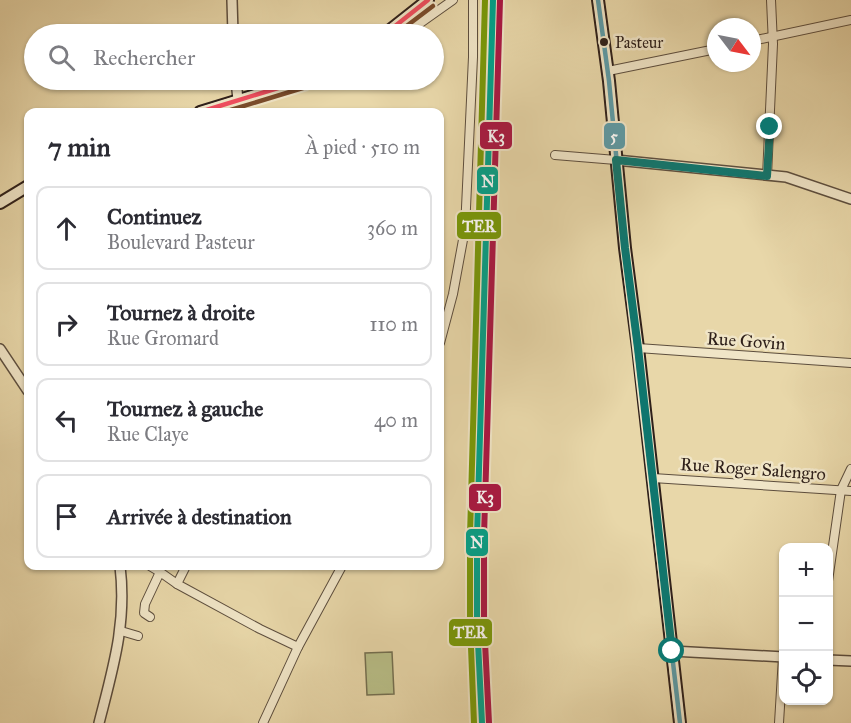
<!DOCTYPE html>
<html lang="fr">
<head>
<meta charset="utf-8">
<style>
  :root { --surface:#fff; --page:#f2f2f3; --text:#2b2b33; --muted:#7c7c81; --line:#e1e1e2 }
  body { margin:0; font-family:"IM FELL Great Primer",serif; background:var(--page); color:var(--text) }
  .controls { position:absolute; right:18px; bottom:18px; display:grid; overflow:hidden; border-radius:12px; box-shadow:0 2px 4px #0004 }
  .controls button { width:54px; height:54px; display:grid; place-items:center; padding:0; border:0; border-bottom:2px solid var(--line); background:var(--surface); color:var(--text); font:30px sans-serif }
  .compass { position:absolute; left:707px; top:18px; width:54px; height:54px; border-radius:50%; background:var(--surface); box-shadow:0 2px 4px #0004; rotate:122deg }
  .stop { position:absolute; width:18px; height:18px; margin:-14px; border:4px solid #0f766e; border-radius:50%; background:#fff }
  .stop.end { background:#0f766e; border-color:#fff; box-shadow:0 2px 6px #0008 }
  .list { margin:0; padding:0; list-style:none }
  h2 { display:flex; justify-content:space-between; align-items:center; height:78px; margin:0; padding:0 24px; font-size:26px }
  h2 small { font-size:20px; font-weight:400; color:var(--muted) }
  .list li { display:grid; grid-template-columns:39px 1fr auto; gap:18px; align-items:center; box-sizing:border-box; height:84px; margin:0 12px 12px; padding:0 12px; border:2px solid var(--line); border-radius:12px }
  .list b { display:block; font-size:22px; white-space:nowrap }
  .list p { margin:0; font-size:20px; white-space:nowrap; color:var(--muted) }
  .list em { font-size:20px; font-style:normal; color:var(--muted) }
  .icon { flex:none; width:33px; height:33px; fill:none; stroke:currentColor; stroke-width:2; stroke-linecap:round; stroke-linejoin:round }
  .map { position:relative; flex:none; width:851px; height:723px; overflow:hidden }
  .search { position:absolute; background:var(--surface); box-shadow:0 2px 4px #0004; left:24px; top:24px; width:420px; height:66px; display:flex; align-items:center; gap:15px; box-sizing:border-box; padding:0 21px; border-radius:33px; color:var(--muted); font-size:22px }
  .panel { position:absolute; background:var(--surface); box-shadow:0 2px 4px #0004; left:24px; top:108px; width:420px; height:462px; border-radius:12px }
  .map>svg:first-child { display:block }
  .green { fill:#b8be87; stroke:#746f50; stroke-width:1.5 }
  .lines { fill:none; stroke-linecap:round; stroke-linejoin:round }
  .minor-casing { stroke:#5d4e3e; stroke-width:10 }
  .tertiary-casing { stroke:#5d4e3e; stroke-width:12 }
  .secondary-casing { stroke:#2f201a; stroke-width:14 }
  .minor { stroke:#f0e5c7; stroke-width:8 }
  .tertiary { stroke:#f0e5c7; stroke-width:9 }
  .secondary { stroke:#f0e5c7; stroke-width:10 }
  .bus-1-casing { stroke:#f0e5c7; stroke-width:9 }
  .bus-2-casing { stroke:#f0e5c7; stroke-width:9 }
  .bus-3-casing { stroke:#f0e5c7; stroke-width:9 }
  .bus-1 { stroke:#5d9aa5; stroke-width:4.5 }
  .bus-2 { stroke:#ef4d5e; stroke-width:4.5 }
  .bus-3 { stroke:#7a4b2a; stroke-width:4.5 }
  .rail-1-casing { stroke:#f0e5c7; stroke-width:10 }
  .rail-2-casing { stroke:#f0e5c7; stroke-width:10 }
  .rail-3-casing { stroke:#f0e5c7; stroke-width:10 }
  .rail-1 { stroke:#02a189; stroke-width:6 }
  .rail-2 { stroke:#aa1743; stroke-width:6 }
  .rail-3 { stroke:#799808; stroke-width:6 }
  .route { stroke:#0f766e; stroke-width:8 }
  .bus-dot { fill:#2f201a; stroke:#f0e5c7; stroke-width:2 }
  .labels { text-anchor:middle; stroke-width:5; stroke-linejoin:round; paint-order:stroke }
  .bus-label { font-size:16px; fill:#2f201a; stroke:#f0e5c7; text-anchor:start }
  .street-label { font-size:18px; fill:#2f201a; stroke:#f0e5c7 }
  .line-badge { stroke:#f0e5c7; stroke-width:2 }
  .badge-label { font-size:16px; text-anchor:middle; font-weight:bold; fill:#fff }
</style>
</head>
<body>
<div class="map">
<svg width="851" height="723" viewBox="0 0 851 723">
  <rect width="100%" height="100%" fill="#e8d7a9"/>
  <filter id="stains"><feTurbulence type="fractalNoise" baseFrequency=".00333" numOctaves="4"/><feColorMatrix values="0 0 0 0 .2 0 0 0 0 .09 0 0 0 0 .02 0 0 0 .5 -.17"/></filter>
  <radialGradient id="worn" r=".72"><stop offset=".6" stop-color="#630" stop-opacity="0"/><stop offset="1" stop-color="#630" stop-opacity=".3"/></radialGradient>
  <path class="green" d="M 392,652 L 394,694 L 367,695 L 365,653 Z"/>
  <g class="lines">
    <defs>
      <g id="minor">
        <path d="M 405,34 L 453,0"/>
        <path d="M 752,41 L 851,20"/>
        <path d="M 608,71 L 716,49"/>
        <path d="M 300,83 L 311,83 L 323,80"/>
        <path d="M 555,155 L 616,160"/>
        <path d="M 767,176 L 773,44 L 771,0"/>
        <path d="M 440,343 L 453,294 L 465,229 L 473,57 L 473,0"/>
        <path d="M 638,348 L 851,363"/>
        <path d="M 653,478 L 851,491"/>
        <path d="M 150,566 L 160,572"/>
        <path d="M 186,566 L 177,584 L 260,629 L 298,647"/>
        <path d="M 828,581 L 841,490 L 851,469"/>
        <path d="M 150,617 L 144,613 L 145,604 L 160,572 L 177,584"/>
        <path d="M 121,631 L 138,636"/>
        <path d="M 263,723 L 298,647 L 342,566"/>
        <path d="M 779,723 L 783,657"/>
      </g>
      <g id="tertiary">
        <path d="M 232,0 L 233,34"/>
        <path d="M 236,80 L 238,100"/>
        <path d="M 616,160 L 786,177 L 851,199"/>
        <path d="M 0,349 L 28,391"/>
        <path d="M 672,651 L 784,657"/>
        <path d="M 828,660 L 851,661"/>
        <path d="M 99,723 C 113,668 127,623 120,566"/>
      </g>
      <g id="secondary">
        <path d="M 598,0 L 609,81 L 625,248 L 638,348 L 680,723"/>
        <path d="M 385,34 L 428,0"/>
        <path d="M 200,112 L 304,80"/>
        <path d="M 0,203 L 28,186"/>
      </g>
    </defs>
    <use href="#minor" class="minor-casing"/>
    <use href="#tertiary" class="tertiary-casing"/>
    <use href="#secondary" class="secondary-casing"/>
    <use href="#minor" class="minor"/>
    <use href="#tertiary" class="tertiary"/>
    <use href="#secondary" class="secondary"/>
    <defs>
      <path id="bus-1" d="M 598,0 L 609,81 L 625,248 L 680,723"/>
      <g id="bus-2">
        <path d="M 385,34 L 428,0"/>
        <path d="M 200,112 L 304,80"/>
      </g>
      <g id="bus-3">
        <path d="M 396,34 L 433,6"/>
        <path d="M 224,112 L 306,87"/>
      </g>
    </defs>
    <use href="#bus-1" class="bus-1-casing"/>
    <use href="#bus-2" class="bus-2-casing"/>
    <use href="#bus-3" class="bus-3-casing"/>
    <use href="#bus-1" class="bus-1"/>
    <use href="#bus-2" class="bus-2"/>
    <use href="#bus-3" class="bus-3"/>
    <defs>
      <path id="rail-1" d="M 482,723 L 477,622 L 477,536 L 493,0"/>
      <path id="rail-2" d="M 489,723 L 484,622 L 484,536 L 500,0"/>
      <path id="rail-3" d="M 474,723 L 470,622 L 470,536 L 485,0"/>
    </defs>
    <use href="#rail-1" class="rail-1-casing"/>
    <use href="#rail-2" class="rail-2-casing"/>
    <use href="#rail-3" class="rail-3-casing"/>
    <use href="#rail-1" class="rail-1"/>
    <use href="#rail-2" class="rail-2"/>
    <use href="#rail-3" class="rail-3"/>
  </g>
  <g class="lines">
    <path class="route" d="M 672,651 L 638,348 L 625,248 L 616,160 L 767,176 L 770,127"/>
  </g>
  <circle class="bus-dot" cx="604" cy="42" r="5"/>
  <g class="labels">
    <g class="bus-label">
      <text x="615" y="48">Pasteur</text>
    </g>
    <g class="street-label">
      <text transform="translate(746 341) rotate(4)" y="6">Rue Govin</text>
      <text transform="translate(753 469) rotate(4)" y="6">Rue Roger Salengro</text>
    </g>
  </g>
  <g class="line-badge">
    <rect x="479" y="121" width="34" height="29" rx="6" fill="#aa1743"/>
    <rect x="603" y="122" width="23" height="28" rx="6" fill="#5d9aa5"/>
    <rect x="476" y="166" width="23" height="29" rx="6" fill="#02a189"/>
    <rect x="456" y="211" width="46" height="29" rx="6" fill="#799808"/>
    <rect x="468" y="483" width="34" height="29" rx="6" fill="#aa1743"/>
    <rect x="465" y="528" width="24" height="29" rx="6" fill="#02a189"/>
    <rect x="448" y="618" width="45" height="29" rx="6" fill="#799808"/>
  </g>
  <g class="badge-label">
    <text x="496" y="142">K3</text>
    <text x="614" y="142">5</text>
    <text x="488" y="187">N</text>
    <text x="479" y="232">TER</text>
    <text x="485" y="503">K3</text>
    <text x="477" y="548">N</text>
    <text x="470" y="638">TER</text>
  </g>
  <rect width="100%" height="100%" filter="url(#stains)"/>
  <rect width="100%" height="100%" fill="url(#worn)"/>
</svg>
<div class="controls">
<button>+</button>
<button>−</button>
<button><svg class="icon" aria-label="locate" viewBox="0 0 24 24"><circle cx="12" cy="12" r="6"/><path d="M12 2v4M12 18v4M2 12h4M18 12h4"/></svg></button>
</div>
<svg class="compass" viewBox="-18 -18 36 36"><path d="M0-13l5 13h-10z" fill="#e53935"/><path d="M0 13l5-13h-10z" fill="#7c7c81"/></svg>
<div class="stop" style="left:672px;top:651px"></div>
<div class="stop end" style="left:770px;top:127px"></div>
<div class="search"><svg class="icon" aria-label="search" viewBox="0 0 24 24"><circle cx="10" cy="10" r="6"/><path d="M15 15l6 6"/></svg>Rechercher</div>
<section class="panel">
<h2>7 min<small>À pied · 510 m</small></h2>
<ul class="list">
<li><svg class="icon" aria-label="ahead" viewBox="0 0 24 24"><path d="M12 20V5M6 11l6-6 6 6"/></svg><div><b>Continuez</b><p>Boulevard Pasteur</p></div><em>360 m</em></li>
<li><svg class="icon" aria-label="right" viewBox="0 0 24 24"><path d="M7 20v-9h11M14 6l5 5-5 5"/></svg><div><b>Tournez à droite</b><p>Rue Gromard</p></div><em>110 m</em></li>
<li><svg class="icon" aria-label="left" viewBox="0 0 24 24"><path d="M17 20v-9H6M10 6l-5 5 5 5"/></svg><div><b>Tournez à gauche</b><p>Rue Claye</p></div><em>40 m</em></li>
<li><svg class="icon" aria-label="arrive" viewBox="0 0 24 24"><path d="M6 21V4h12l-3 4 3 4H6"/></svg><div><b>Arrivée à destination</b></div></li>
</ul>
</section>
</div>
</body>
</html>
